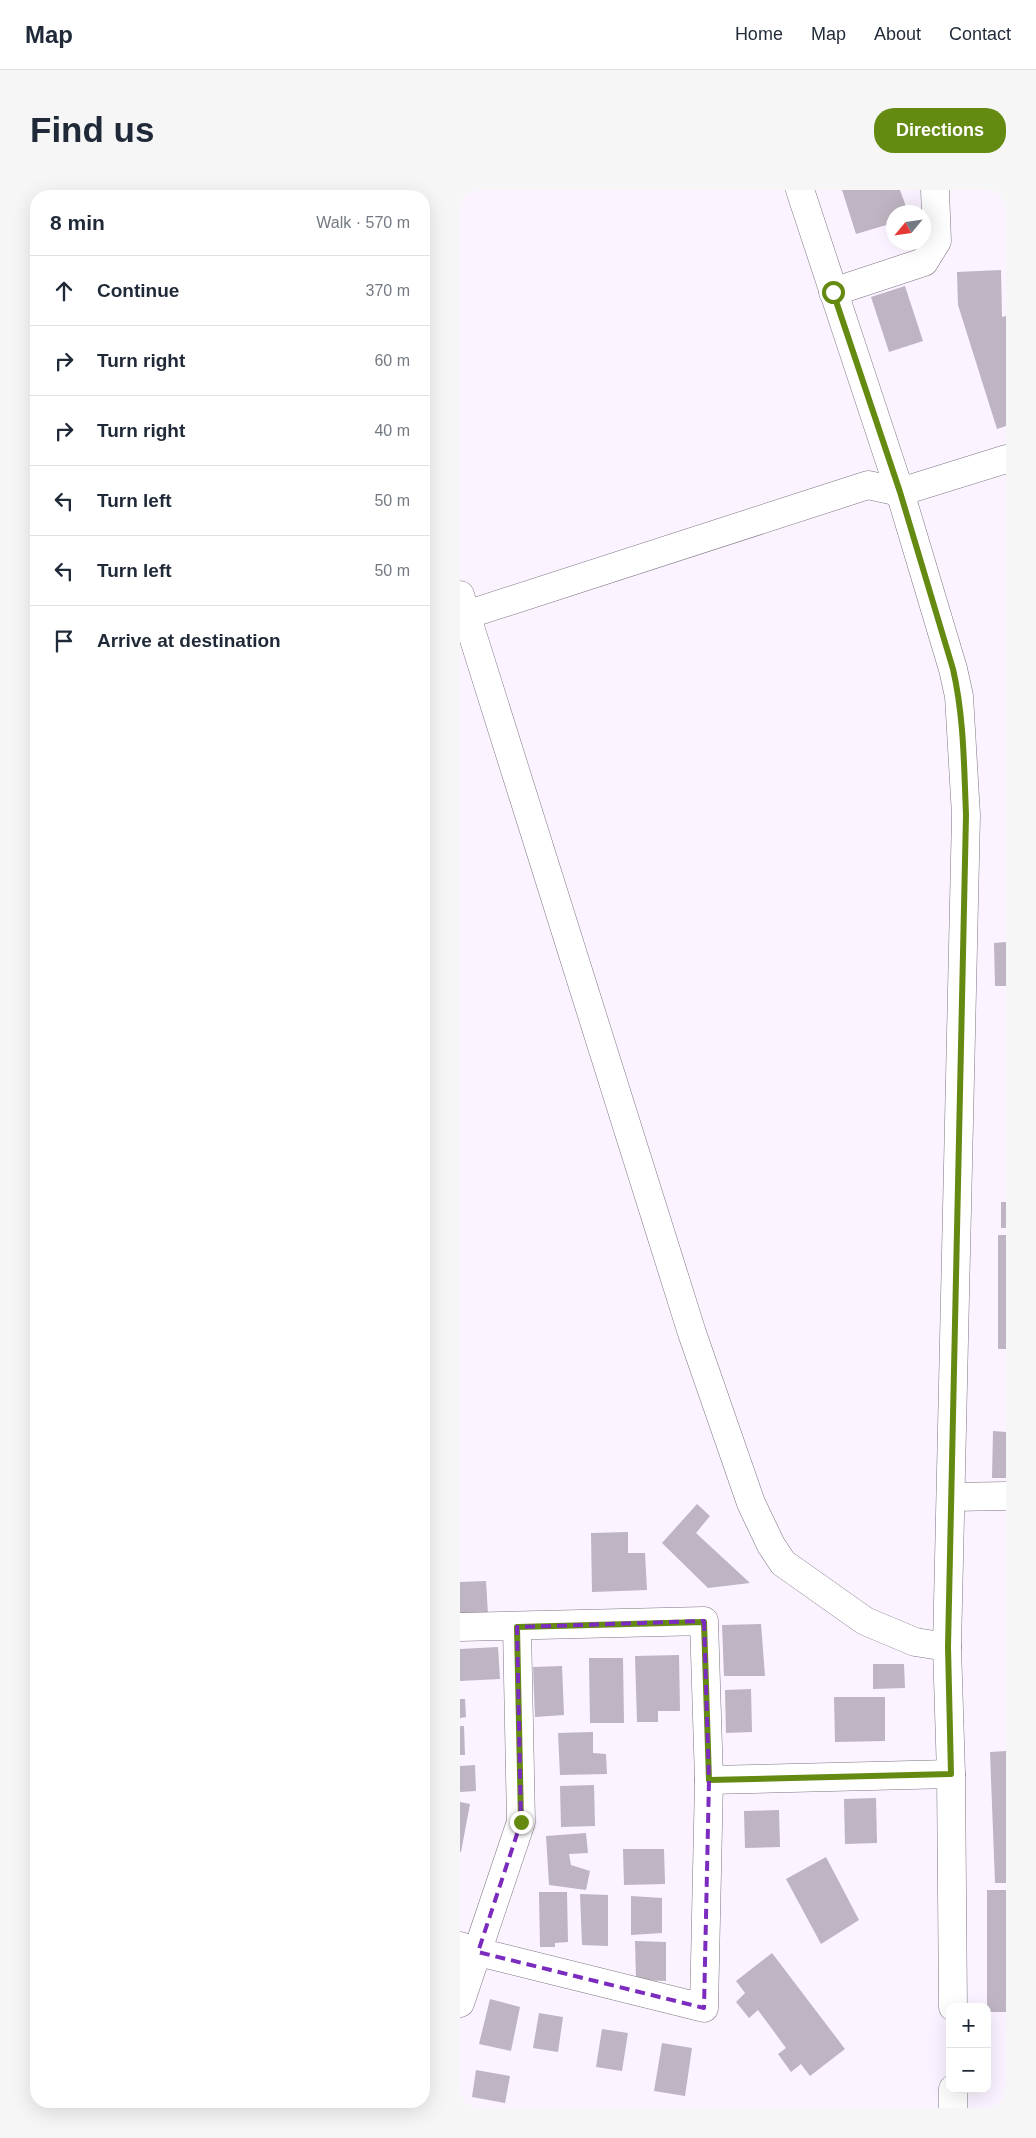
<!DOCTYPE html>
<html lang="en">
<head>
<meta charset="utf-8">
<style>
  :root { --surface:#fff; --page:#f6f6f7; --text:#1f2937; --muted:#747a83; --line:#e0e1e3; --accent:#658a12 }
  body { margin:0; font-family:Arial,sans-serif; background:var(--page); color:var(--text) }
  .controls { position:absolute; right:15px; bottom:15px; display:grid; overflow:hidden; border-radius:10px; box-shadow:0 5px 20px #0002 }
  .controls button { width:45px; height:45px; display:grid; place-items:center; padding:0; border:0; border-bottom:1px solid var(--line); background:var(--surface); color:var(--text); font:25px sans-serif }
  .compass { position:absolute; left:426px; top:15px; width:45px; height:45px; border-radius:50%; background:var(--surface); box-shadow:0 5px 20px #0002; rotate:241deg }
  .stop { position:absolute; width:15px; height:15px; margin:-11px; border:4px solid #658a12; border-radius:50%; background:#fff }
  .stop.end { background:#658a12; border-color:#fff; box-shadow:0 1px 5px #0008 }
  .list { margin:0; padding:0; list-style:none }
  h2 { display:flex; justify-content:space-between; align-items:center; height:65px; margin:0; padding:0 20px; font-size:21px }
  h2 small { font-size:16px; font-weight:400; color:var(--muted) }
  .list li { display:grid; grid-template-columns:32px 1fr auto; gap:15px; align-items:center; box-sizing:border-box; height:70px; padding:0 20px; border-top:1px solid var(--line) }
  .list b { display:block; font-size:19px; white-space:nowrap }
  .list em { font-size:16px; font-style:normal; color:var(--muted) }
  .icon { flex:none; width:28px; height:28px; fill:none; stroke:currentColor; stroke-width:2; stroke-linecap:round; stroke-linejoin:round }
  .map { position:relative; flex:none; width:546px; height:1918px; overflow:hidden; border-radius:20px }
  header { display:flex; align-items:center; gap:30px; box-sizing:border-box; height:70px; padding:0 25px; background:var(--surface); border-bottom:1px solid var(--line) }
  header strong { font-size:24px }
  nav { display:flex; gap:28px; margin-inline-start:auto; font-size:18px }
  .intro { display:flex; align-items:center; justify-content:space-between; box-sizing:border-box; height:120px; padding:0 30px }
  h1 { margin:0; font-size:35px }
  .button { padding:12px 22px; border-radius:20px; background:var(--accent); color:#fff; font-size:18px; font-weight:700 }
  main { display:flex; gap:30px; padding:0 30px }
  aside { flex:1; background:var(--surface); border-radius:20px; box-shadow:0 5px 20px #0002 }
  .map>svg:first-child { display:block }
  .building { fill:#beb4c2 }
  .lines { fill:none; stroke-linecap:round; stroke-linejoin:round }
  .minor-casing { stroke:#7e7582; stroke-width:29 }
  .minor { stroke:#fff; stroke-width:28 }
  .route { stroke:#658a12; stroke-width:6 }
  .marked { fill:none; stroke:#7b2cbf; stroke-width:4; stroke-dasharray:10 6; stroke-linejoin:round }
</style>
</head>
<body>
<header>
<strong>Map</strong>
<nav><a>Home</a><a>Map</a><a>About</a><a>Contact</a></nav>
</header>
<div class="intro"><h1>Find us</h1><a class="button">Directions</a></div>
<main>
<aside>
<h2>8 min<small>Walk · 570 m</small></h2>
<ul class="list">
<li><svg class="icon" aria-label="ahead" viewBox="0 0 24 24"><path d="M12 20V5M6 11l6-6 6 6"/></svg><div><b>Continue</b></div><em>370 m</em></li>
<li><svg class="icon" aria-label="right" viewBox="0 0 24 24"><path d="M7 20v-9h11M14 6l5 5-5 5"/></svg><div><b>Turn right</b></div><em>60 m</em></li>
<li><svg class="icon" aria-label="right" viewBox="0 0 24 24"><path d="M7 20v-9h11M14 6l5 5-5 5"/></svg><div><b>Turn right</b></div><em>40 m</em></li>
<li><svg class="icon" aria-label="left" viewBox="0 0 24 24"><path d="M17 20v-9H6M10 6l-5 5 5 5"/></svg><div><b>Turn left</b></div><em>50 m</em></li>
<li><svg class="icon" aria-label="left" viewBox="0 0 24 24"><path d="M17 20v-9H6M10 6l-5 5 5 5"/></svg><div><b>Turn left</b></div><em>50 m</em></li>
<li><svg class="icon" aria-label="arrive" viewBox="0 0 24 24"><path d="M6 21V4h12l-3 4 3 4H6"/></svg><div><b>Arrive at destination</b></div></li>
</ul>
</aside>
<div class="map">
<svg width="546" height="1918" viewBox="0 0 546 1918">
  <rect width="100%" height="100%" fill="#fbf3ff"/>
  <g class="building">
    <path d="M 382,0 L 440,0 L 448,22 L 433,22 L 433,33 L 396,44 Z"/>
    <path d="M 541,80 L 542,127 L 546,126 L 546,236 L 537,239 L 498,115 L 497,82 Z"/>
    <path d="M 445,96 L 463,151 L 429,162 L 411,107 Z"/>
    <path d="M 546,752 L 546,796 L 535,796 L 534,753 Z"/>
    <rect x="541" y="1012" width="5" height="26"/>
    <rect x="538" y="1045" width="8" height="114"/>
    <path d="M 533,1241 L 546,1242 L 546,1288 L 532,1288 Z"/>
    <path d="M 237,1314 L 250,1326 L 236,1343 L 290,1393 L 248,1398 L 202,1353 Z"/>
    <path d="M 168,1342 L 168,1363 L 185,1363 L 187,1400 L 132,1402 L 131,1343 Z"/>
    <path d="M 26,1391 L 28,1424 L 0,1425 L 0,1392 Z"/>
    <path d="M 301,1434 L 305,1486 L 264,1486 L 262,1435 Z"/>
    <path d="M 38,1457 L 40,1489 L 0,1491 L 0,1459 Z"/>
    <path d="M 219,1465 L 220,1521 L 198,1521 L 198,1532 L 177,1532 L 175,1466 Z"/>
    <path d="M 129,1468 L 163,1468 L 164,1533 L 130,1533 Z"/>
    <path d="M 413,1474 L 444,1474 L 445,1498 L 413,1499 Z"/>
    <path d="M 102,1476 L 104,1525 L 75,1527 L 73,1477 Z"/>
    <path d="M 291,1499 L 292,1542 L 266,1543 L 265,1500 Z"/>
    <path d="M 374,1507 L 425,1507 L 425,1551 L 375,1552 Z"/>
    <path d="M 0,1509 L 5,1509 L 6,1527 L 0,1528 Z"/>
    <path d="M 0,1536 L 4,1536 L 5,1565 L 0,1565 Z"/>
    <path d="M 133,1542 L 133,1563 L 146,1564 L 147,1584 L 100,1585 L 98,1543 Z"/>
    <path d="M 546,1561 L 546,1693 L 535,1693 L 530,1562 Z"/>
    <path d="M 15,1575 L 16,1601 L 0,1602 L 0,1576 Z"/>
    <path d="M 134,1595 L 135,1636 L 101,1637 L 100,1596 Z"/>
    <path d="M 416,1608 L 417,1653 L 385,1654 L 384,1609 Z"/>
    <path d="M 0,1612 L 10,1614 L 1,1662 L 0,1662 Z"/>
    <path d="M 319,1620 L 320,1657 L 285,1658 L 284,1621 Z"/>
    <path d="M 126,1643 L 128,1663 L 109,1664 L 111,1675 L 130,1681 L 126,1700 L 89,1695 L 86,1646 Z"/>
    <path d="M 163,1659 L 204,1659 L 205,1694 L 164,1695 Z"/>
    <path d="M 366,1667 L 399,1730 L 361,1754 L 326,1689 Z"/>
    <rect x="527" y="1700" width="19" height="122"/>
    <path d="M 79,1702 L 107,1702 L 108,1752 L 95,1753 L 95,1757 L 80,1757 Z"/>
    <path d="M 120,1704 L 148,1705 L 148,1756 L 122,1755 Z"/>
    <path d="M 171,1706 L 202,1708 L 202,1743 L 171,1745 Z"/>
    <path d="M 175,1751 L 206,1752 L 206,1791 L 176,1790 Z"/>
    <path d="M 312,1763 L 385,1859 L 350,1886 L 341,1874 L 331,1882 L 318,1864 L 326,1858 L 298,1820 L 289,1828 L 276,1812 L 285,1803 L 276,1791 Z"/>
    <path d="M 30,1809 L 60,1817 L 51,1861 L 19,1854 Z"/>
    <path d="M 79,1823 L 103,1827 L 98,1862 L 73,1858 Z"/>
    <path d="M 142,1839 L 168,1843 L 162,1881 L 136,1877 Z"/>
    <path d="M 202,1853 L 232,1858 L 225,1906 L 194,1901 Z"/>
    <path d="M 16,1880 L 50,1886 L 45,1913 L 12,1907 Z"/>
  </g>
  <g class="lines">
    <defs>
      <g id="minor">
        <path d="M 340,0 L 440,302 L 493,479 L 499,506 L 506,625 L 487,1457 L 491,1584 L 493,1817"/>
        <path d="M 373,102 L 464,72 L 477,51 L 475,0"/>
        <path d="M 0,405 L 232,1143 L 291,1313 L 311,1355 L 323,1373 L 405,1431 L 455,1452 L 487,1457"/>
        <path d="M 0,427 L 408,295 L 440,302 L 546,269"/>
        <path d="M 491,1307 L 546,1306"/>
        <path d="M 0,1437 L 244,1431 L 249,1590 L 491,1584"/>
        <path d="M 0,1756 L 18,1762 L 244,1818 L 249,1590"/>
        <path d="M 0,1813 L 61,1632 L 57,1437"/>
        <path d="M 493,1899 L 493,1918"/>
      </g>
    </defs>
    <use href="#minor" class="minor-casing"/>
    <use href="#minor" class="minor"/>
  </g>
  <g class="lines">
    <path class="route" d="M 61,1632 L 57,1437 L 244,1432 L 249,1590 L 491,1584 L 488,1457 L 506,625 C 504,576 504,527 493,479 L 440,302 L 373,102"/>
  </g>
  <path class="marked" d="M 244,1431 L 249,1590 L 244,1818 L 18,1762 L 61,1632 L 57,1437 Z"/>
</svg>
<div class="controls">
<button>+</button>
<button>−</button>
</div>
<svg class="compass" viewBox="-18 -18 36 36"><path d="M0-13l5 13h-10z" fill="#e53935"/><path d="M0 13l5-13h-10z" fill="#747a83"/></svg>
<div class="stop" style="left:373px;top:102px"></div>
<div class="stop end" style="left:61px;top:1632px"></div>
</div>
</main>
</body>
</html>
